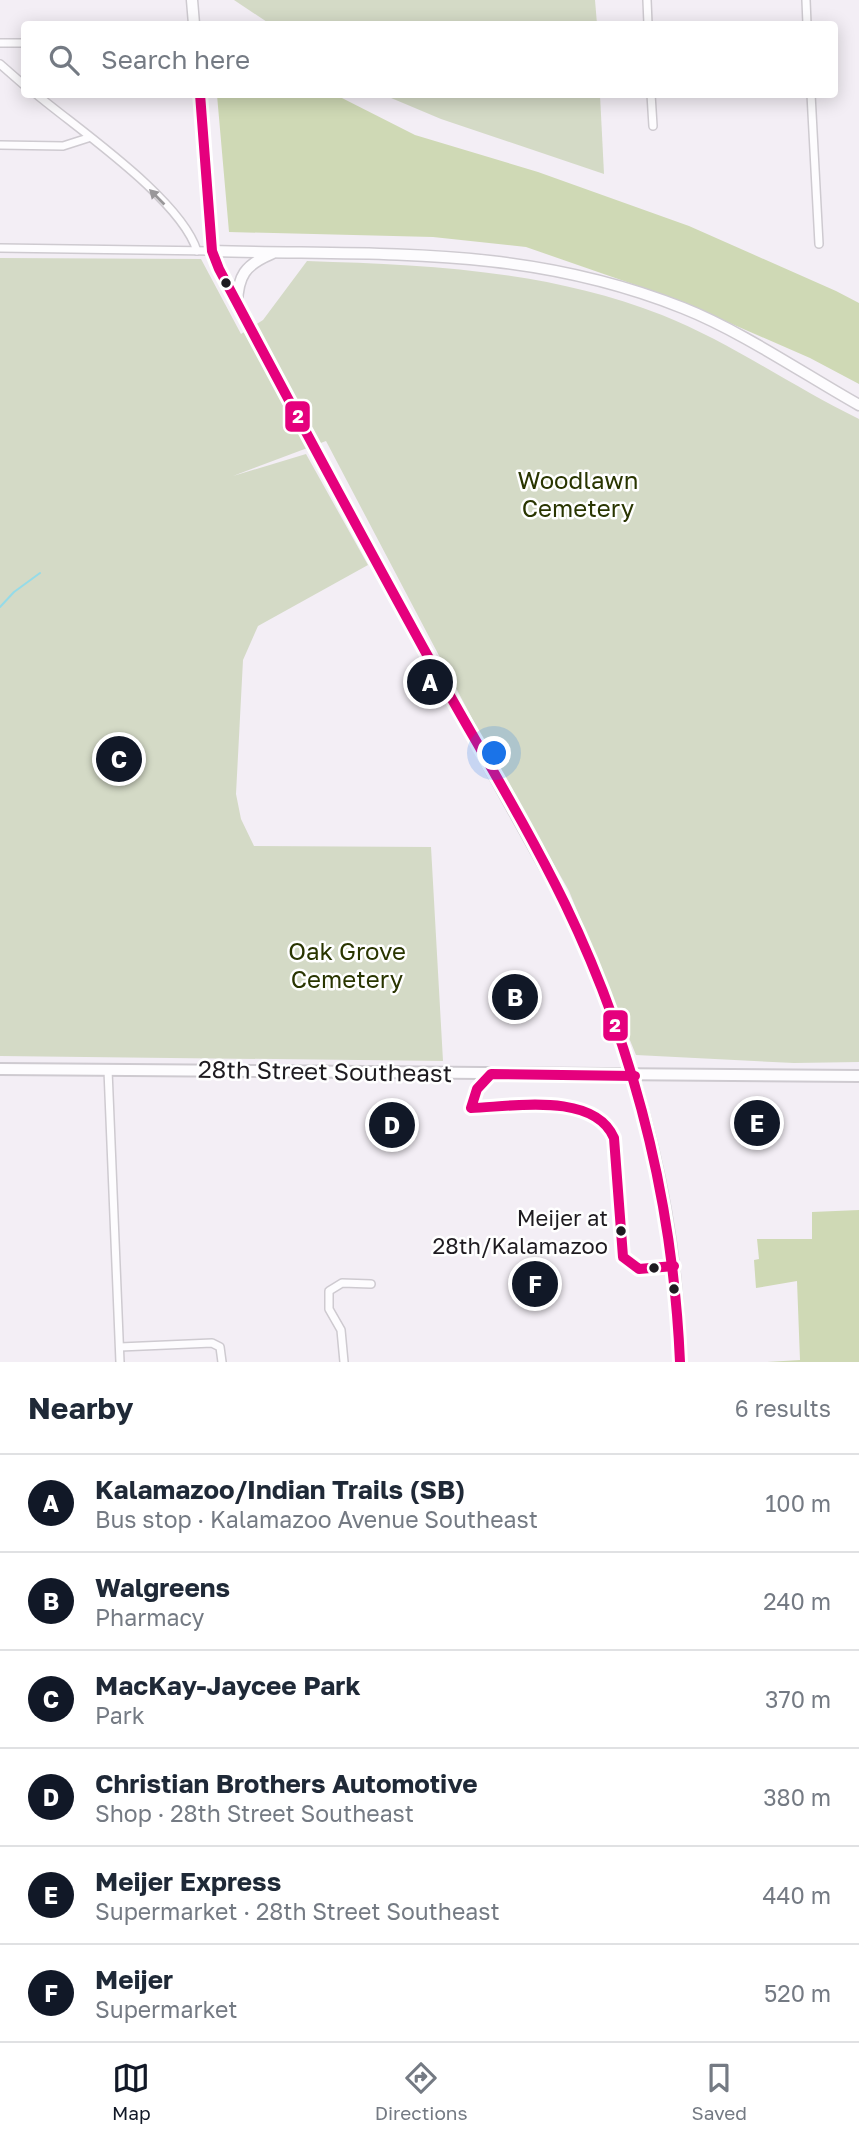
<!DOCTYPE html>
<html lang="en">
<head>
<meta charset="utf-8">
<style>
  :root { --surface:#fff; --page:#f2f2f3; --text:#1f2937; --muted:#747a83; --line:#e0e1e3; --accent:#111827 }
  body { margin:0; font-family:"Golos Text",sans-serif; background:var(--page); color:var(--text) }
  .you { position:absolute; left:495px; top:754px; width:24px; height:24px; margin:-18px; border:5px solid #fff; border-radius:50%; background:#1a73e8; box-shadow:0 0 0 10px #1a73e833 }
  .badge { display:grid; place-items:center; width:46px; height:46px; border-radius:50%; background:var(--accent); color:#fff; font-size:23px; font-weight:700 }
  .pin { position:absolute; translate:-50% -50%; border:4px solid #fff; box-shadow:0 2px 7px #0006 }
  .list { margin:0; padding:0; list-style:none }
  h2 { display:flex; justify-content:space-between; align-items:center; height:91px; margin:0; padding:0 28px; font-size:30px }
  h2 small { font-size:23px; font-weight:400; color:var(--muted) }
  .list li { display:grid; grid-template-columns:46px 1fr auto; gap:21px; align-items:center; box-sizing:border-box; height:98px; padding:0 28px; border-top:2px solid var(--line) }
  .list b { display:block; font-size:26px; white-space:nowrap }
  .list p { margin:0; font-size:23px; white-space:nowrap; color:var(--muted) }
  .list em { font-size:23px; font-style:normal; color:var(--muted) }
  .icon { flex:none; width:38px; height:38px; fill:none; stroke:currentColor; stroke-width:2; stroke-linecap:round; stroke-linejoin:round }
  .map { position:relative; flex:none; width:859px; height:1362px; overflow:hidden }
  .search { position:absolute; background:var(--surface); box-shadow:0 4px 18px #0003; left:21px; right:21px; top:21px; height:77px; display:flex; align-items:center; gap:18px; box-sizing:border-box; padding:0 24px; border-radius:7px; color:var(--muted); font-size:26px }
  .sheet { height:679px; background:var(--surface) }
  nav { display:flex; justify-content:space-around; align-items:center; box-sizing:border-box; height:98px; border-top:2px solid var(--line); background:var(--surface); font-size:19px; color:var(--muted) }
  nav a { display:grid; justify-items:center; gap:4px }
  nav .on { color:var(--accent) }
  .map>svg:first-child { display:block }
  .green { fill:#d4dac6 }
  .forest { fill:#cfd9b5 }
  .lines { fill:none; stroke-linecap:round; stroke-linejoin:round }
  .stream { stroke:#95dbe8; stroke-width:2 }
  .minor-casing { stroke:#cecad0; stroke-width:10 }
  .secondary-casing { stroke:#cecad0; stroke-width:13 }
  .primary-casing { stroke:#cecad0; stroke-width:14 }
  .minor { stroke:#fdfcfe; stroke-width:7 }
  .secondary { stroke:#fdfcfe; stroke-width:10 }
  .primary { stroke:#fdfcfe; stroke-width:10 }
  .bus-1-casing { stroke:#fff; stroke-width:16 }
  .bus-1 { stroke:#e5007d; stroke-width:10 }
  .oneway { fill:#99979a }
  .bus-dot { fill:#1e1b20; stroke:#fff; stroke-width:2.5 }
  .labels { text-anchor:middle; stroke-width:5; stroke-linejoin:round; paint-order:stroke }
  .bus-label { font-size:22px; fill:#1e1b20; stroke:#fff; text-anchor:end }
  .park-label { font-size:24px; fill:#293500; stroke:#fff }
  .street-label { font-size:24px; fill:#1e1b20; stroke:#fff }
  .line-badge { stroke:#fff; stroke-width:2.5 }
  .badge-label { font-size:19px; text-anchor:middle; font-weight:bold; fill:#fff }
</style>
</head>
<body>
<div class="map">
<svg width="859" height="1362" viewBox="0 0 859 1362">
  <rect width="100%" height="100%" fill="#f3eef5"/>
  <g class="green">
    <path d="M 234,0 L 595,0 L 597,24 L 270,24 Z"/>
    <path d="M 384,95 L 600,95 L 604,174 L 441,119 Z"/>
    <path d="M 0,258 L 201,259 L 241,334 L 263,320 L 307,261 C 428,265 547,270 662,315 C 730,342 793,387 859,419 L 859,1062 L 794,1063 L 636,1055 L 569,891 L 485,743 L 326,441 L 233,476 L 306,454 L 368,565 L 258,626 L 243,660 L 236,794 L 241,819 L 254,846 L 431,847 L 443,1061 L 0,1056 Z"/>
  </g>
  <g class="forest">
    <path d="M 217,95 L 336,95 L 415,135 L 538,172 L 689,226 L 836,291 L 859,303 L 859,384 L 810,358 L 670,297 L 526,247 L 433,237 L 229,232 Z"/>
    <path d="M 859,1210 L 859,1362 L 767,1362 L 800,1360 L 797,1281 L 756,1288 L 754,1260 L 759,1259 L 757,1239 L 812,1239 L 812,1212 Z"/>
  </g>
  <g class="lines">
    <path class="stream" d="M 0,607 L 14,592 L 40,573"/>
    <defs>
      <g id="minor">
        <path d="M 647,0 L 648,24"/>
        <path d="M 806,0 L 807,24"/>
        <path d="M 0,43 L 24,43"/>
        <path d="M 0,64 L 24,85"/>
        <path d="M 36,94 C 79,130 181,199 197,251"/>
        <path d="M 651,94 L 653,126"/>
        <path d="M 811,94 L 819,244"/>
        <path d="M 0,145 L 63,146 L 88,138"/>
        <path d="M 0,248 L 212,251"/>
        <path d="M 108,1070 L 120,1362"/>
        <path d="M 120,1347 L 212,1343 L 220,1347 L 222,1362"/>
        <path d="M 344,1362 L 341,1330 L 329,1309 L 329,1291 L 342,1283 L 371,1284"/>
      </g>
      <g id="secondary">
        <path d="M 192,0 L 194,24"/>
        <path d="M 200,94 L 212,251 L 219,269 L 338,494 L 564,902 C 633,1046 678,1201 680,1362"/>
        <path d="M 212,251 C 379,256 523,244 683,308 C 741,331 804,374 859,405"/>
        <path d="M 237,303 C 238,276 245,265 271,254"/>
      </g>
      <path id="primary" d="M 0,1069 L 859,1076"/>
    </defs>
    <use href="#minor" class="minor-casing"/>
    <use href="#secondary" class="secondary-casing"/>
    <use href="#primary" class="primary-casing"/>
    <use href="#minor" class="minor"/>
    <use href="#secondary" class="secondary"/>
    <use href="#primary" class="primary"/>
    <defs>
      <g id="bus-1">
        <path d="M 200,94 L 212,251 L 219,269 C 287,397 355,524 425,651 C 471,735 523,818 565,904 C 635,1049 673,1202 680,1362"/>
        <path d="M 635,1076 L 491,1074 L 477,1089 L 471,1108 C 510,1107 594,1091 614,1138 L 623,1257 L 639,1269 L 674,1266"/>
      </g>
    </defs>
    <use href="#bus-1" class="bus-1-casing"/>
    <use href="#bus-1" class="bus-1"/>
  </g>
  <defs><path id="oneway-solid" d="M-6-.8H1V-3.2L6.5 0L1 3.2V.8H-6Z" transform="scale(1.75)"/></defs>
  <use class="oneway" href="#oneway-solid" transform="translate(157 197) rotate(-135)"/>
  <g class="bus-dot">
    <circle cx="226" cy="283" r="6"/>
    <circle cx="621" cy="1231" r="6"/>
    <circle cx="654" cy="1268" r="6"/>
    <circle cx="674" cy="1289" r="6"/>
  </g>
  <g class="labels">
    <g class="bus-label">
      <text x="608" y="1226">Meijer at<tspan x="608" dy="28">28th/Kalamazoo</tspan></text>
    </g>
    <g class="park-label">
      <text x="578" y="489">Woodlawn<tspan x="578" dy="28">Cemetery</tspan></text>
      <text x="347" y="960">Oak Grove<tspan x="347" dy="28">Cemetery</tspan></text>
    </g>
    <g class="street-label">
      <text transform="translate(325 1072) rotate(1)" y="8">28th Street Southeast</text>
    </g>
  </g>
  <g class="line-badge">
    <rect x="284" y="400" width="27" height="33" rx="7" fill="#e5007d"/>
    <rect x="602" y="1009" width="27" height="33" rx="7" fill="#e5007d"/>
  </g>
  <g class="badge-label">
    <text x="298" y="423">2</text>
    <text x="615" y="1032">2</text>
  </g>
</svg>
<div class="you"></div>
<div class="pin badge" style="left:430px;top:682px">A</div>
<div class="pin badge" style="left:515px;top:997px">B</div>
<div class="pin badge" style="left:119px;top:759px">C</div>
<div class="pin badge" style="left:392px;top:1125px">D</div>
<div class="pin badge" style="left:757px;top:1123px">E</div>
<div class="pin badge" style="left:535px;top:1284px">F</div>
<div class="search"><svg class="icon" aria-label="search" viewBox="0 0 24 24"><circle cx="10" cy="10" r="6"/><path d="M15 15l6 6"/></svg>Search here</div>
</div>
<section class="sheet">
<h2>Nearby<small>6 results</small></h2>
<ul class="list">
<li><span class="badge">A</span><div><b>Kalamazoo/Indian Trails (SB)</b><p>Bus stop · Kalamazoo Avenue Southeast</p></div><em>100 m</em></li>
<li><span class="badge">B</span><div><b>Walgreens</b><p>Pharmacy</p></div><em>240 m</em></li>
<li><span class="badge">C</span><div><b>MacKay-Jaycee Park</b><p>Park</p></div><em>370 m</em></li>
<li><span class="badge">D</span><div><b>Christian Brothers Automotive</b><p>Shop · 28th Street Southeast</p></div><em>380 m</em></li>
<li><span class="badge">E</span><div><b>Meijer Express</b><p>Supermarket · 28th Street Southeast</p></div><em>440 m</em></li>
<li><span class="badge">F</span><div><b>Meijer</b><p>Supermarket</p></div><em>520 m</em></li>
</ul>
</section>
<nav>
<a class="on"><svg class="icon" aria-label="map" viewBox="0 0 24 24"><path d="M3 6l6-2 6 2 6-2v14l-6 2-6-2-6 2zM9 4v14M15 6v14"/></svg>Map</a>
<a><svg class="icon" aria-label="directions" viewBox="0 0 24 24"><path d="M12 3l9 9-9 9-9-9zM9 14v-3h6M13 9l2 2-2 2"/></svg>Directions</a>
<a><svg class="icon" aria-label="saved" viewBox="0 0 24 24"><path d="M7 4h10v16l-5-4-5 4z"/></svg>Saved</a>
</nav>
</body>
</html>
